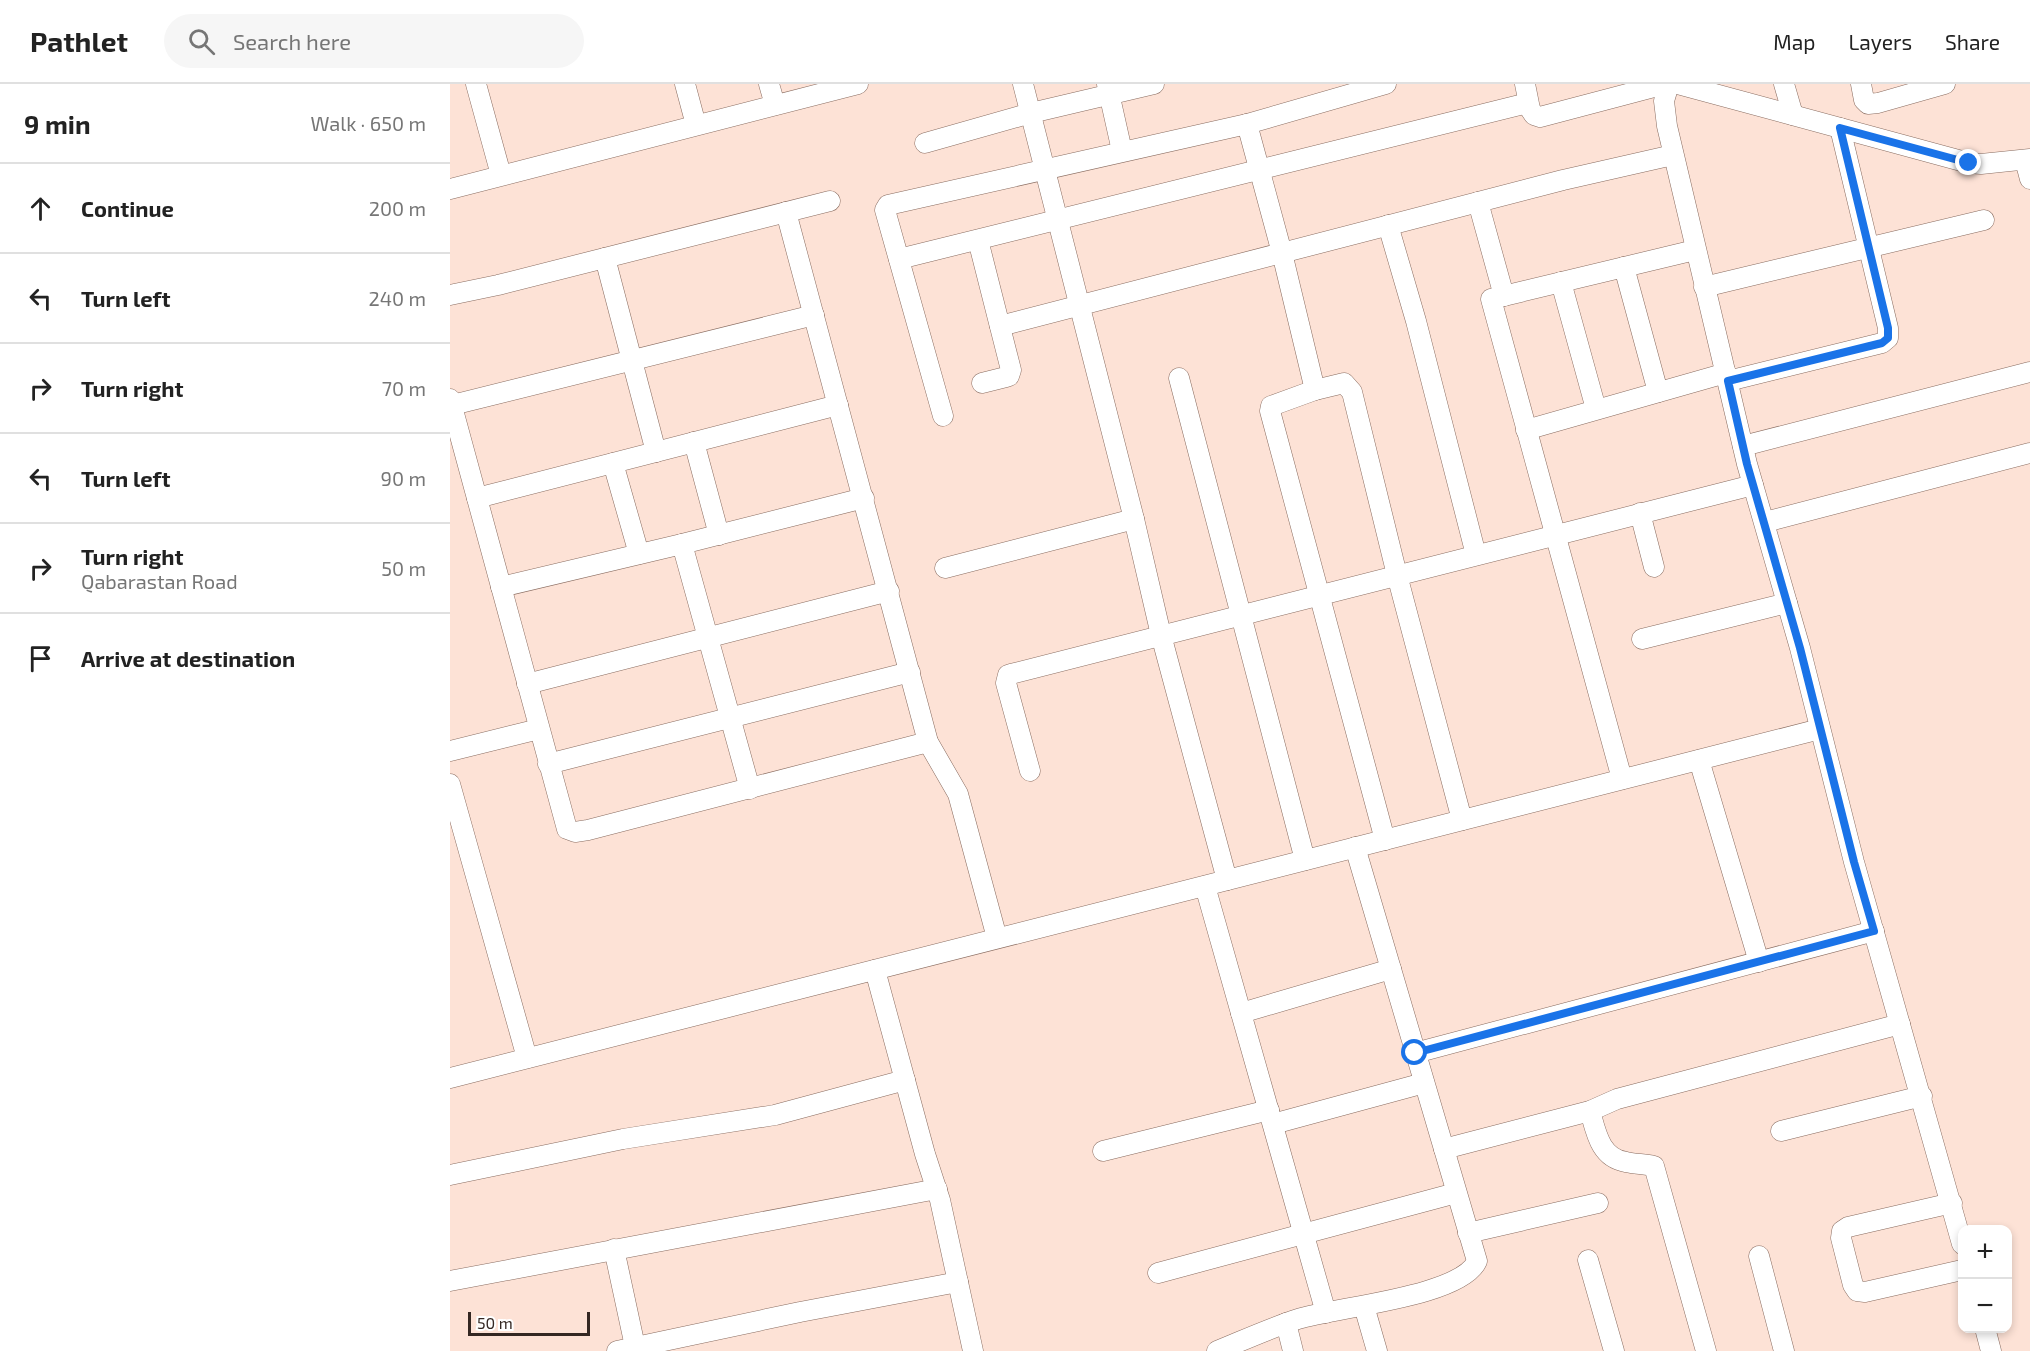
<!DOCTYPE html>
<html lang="en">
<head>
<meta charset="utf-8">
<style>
  :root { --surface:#fff; --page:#f6f6f6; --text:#222; --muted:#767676; --line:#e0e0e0 }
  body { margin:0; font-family:"Exo 2",sans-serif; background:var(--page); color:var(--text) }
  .controls { position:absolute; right:18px; bottom:18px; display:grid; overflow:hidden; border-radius:12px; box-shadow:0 3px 9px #0003 }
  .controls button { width:54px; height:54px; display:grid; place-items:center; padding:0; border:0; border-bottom:2px solid var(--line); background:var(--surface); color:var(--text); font:30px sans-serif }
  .scale { position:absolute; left:18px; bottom:15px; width:122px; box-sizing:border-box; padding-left:6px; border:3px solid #342722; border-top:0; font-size:16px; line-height:21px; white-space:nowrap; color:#342722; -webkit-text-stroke:4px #fff; paint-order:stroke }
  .stop { position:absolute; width:18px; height:18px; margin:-14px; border:4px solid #1a73e8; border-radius:50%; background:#fff }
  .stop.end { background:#1a73e8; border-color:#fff; box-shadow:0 2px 6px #0008 }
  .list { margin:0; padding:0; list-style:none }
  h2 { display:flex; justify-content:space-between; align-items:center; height:78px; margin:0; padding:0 24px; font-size:26px }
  h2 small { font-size:20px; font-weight:400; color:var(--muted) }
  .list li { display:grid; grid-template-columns:39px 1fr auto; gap:18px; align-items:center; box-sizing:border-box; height:90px; padding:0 24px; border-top:2px solid var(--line) }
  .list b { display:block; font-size:22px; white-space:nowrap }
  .list p { margin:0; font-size:20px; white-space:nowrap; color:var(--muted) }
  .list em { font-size:20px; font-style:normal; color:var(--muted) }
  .icon { flex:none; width:33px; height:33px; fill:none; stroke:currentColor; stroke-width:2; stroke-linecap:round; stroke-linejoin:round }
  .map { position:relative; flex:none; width:1580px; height:1267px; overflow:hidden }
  header { display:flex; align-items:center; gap:36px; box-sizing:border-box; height:84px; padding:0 30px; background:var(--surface); border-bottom:2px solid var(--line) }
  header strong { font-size:28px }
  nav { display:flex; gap:33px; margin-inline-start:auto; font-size:21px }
  .search { width:420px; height:54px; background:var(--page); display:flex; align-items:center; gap:15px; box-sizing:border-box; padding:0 21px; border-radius:33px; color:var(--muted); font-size:22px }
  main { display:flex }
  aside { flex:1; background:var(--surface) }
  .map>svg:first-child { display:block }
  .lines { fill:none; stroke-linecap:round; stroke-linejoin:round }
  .minor-casing { stroke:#896c60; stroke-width:21 }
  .minor { stroke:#fff; stroke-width:20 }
  .route { stroke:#1a73e8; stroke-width:8 }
</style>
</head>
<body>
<header>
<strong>Pathlet</strong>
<div class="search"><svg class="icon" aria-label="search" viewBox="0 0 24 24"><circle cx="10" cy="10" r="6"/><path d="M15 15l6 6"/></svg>Search here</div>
<nav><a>Map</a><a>Layers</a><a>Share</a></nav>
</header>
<main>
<aside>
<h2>9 min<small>Walk · 650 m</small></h2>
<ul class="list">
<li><svg class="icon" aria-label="ahead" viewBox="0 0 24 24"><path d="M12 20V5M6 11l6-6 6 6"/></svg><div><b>Continue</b></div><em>200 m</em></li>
<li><svg class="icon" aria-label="left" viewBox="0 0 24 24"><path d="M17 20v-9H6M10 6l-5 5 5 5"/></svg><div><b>Turn left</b></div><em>240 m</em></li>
<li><svg class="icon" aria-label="right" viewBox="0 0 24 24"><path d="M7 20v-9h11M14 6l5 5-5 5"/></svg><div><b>Turn right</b></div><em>70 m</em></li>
<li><svg class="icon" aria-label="left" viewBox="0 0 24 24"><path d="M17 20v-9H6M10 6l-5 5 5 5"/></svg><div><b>Turn left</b></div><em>90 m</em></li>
<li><svg class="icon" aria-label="right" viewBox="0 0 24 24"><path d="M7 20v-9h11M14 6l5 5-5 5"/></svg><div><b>Turn right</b><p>Qabarastan Road</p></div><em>50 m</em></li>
<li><svg class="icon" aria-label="arrive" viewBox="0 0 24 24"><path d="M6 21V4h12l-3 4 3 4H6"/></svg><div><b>Arrive at destination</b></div></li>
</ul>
</aside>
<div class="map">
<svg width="1580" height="1267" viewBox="0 0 1580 1267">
  <rect width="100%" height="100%" fill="#fde2d6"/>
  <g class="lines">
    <defs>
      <g id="minor">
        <path d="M 26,0 L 51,91"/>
        <path d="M 235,0 L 246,41"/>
        <path d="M 319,0 L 325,21"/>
        <path d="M 573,0 L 684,435 L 711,551 L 777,796"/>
        <path d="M 657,0 L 672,67"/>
        <path d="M 1075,0 L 1080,25 L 1084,31 L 1090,33 L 1215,0"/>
        <path d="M 1219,0 L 1214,17 L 1217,42 L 1297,380 L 1350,564 L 1404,778 L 1512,1160"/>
        <path d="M 1228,0 L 1519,79 L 1531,80 L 1580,75"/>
        <path d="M 1334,0 L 1343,31"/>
        <path d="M 1411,0 L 1414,16 L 1418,20 L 1428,19 L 1495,0"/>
        <path d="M 797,40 L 832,169 L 865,306"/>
        <path d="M 475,59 L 581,29 L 704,0"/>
        <path d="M 1575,76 L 1580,95"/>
        <path d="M 0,105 L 408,0"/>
        <path d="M 1028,118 L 1054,212"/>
        <path d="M 336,128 L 478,658 L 508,710 L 547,854"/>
        <path d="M 938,141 L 966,237 L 1026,471"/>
        <path d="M 528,156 L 561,286 L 559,292 L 556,293 L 532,299"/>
        <path d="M 155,174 L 206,368"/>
        <path d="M 449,175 L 1078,19"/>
        <path d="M 1174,183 L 1208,308"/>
        <path d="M 1111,198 L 1146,325"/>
        <path d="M 1254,203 L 1534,136"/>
        <path d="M 0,211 L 48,201 L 380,117"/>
        <path d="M 550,242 L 1113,96 L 1223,71"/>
        <path d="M 729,294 L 855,776"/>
        <path d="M 1278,297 L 1432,259 L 1438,254 L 1438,244 L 1390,44"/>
        <path d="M 0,315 L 117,745 L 125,748 L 138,746 L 478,658"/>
        <path d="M 2,321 L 364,231"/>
        <path d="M 493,332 L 435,126 L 438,121 L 797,40 L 936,0"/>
        <path d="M 1076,346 L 1276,289"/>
        <path d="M 244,358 L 269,451"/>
        <path d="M 1293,362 L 1580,288"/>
        <path d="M 163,379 L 189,470"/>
        <path d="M 27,414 L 388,321"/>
        <path d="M 1190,429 L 1204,483"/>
        <path d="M 1315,438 L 1580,369"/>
        <path d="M 232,460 L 300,705"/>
        <path d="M 495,484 L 684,435"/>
        <path d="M 51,503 L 232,460 L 414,414"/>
        <path d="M 1192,555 L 1337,519"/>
        <path d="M 77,600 L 439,507"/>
        <path d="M 0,667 L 89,645"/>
        <path d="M 1249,676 L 1309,878"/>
        <path d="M 98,680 L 460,588"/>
        <path d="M 580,687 L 556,599 L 558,591 L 561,590 L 1303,401"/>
        <path d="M 1172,695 L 1041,215 L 1245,166"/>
        <path d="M 0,700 L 77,974"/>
        <path d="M 935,756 L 820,327 L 821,322 L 865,306 L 894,299 L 902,308 L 947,491 L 1012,736"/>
        <path d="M 755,802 L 876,1229"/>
        <path d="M 425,886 L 475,1070 L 490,1116 L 523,1267"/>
        <path d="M 791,929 L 941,885"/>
        <path d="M 965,969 L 1424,847"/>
        <path d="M 0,994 L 1370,645"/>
        <path d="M 1140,1027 C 1146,1048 1150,1074 1176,1078 C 1185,1080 1194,1080 1204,1082 L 1256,1267"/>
        <path d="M 823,1040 L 974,999"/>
        <path d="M 1331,1047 L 1472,1012"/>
        <path d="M 994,1065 L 1140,1027 L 1167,1015 L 1450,940"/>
        <path d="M 653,1067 L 819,1026"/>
        <path d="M 0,1091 L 173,1055 L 325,1031 L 455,996"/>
        <path d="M 1502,1119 L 1398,1143 L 1392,1147 L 1391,1154 L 1403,1201 L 1407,1207 L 1415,1208 L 1512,1186"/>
        <path d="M 1018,1149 L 1148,1119"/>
        <path d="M 164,1165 L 186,1267"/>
        <path d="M 1309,1172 L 1334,1267"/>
        <path d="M 1138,1176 L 1164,1267"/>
        <path d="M 708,1189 L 1006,1109"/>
        <path d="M 0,1197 L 487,1105"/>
        <path d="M 914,1222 L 927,1267"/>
        <path d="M 836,1239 L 843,1267"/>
        <path d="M 1535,1244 L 1541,1267"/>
        <path d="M 167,1267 L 350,1228 L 508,1198"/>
        <path d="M 767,1267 C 794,1256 820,1244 848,1235 C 885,1223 1011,1213 1027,1177 L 905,763"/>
      </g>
    </defs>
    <use href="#minor" class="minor-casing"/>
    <use href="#minor" class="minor"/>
  </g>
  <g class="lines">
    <path class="route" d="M 965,969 L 1424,847 L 1404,778 L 1350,564 L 1297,380 L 1278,297 L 1432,259 L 1438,254 L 1438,244 L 1390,44 L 1519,79"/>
  </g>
</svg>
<div class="controls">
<button>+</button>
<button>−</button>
</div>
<div class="scale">50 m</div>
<div class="stop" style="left:965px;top:969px"></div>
<div class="stop end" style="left:1519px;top:79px"></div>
</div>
</main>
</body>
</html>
